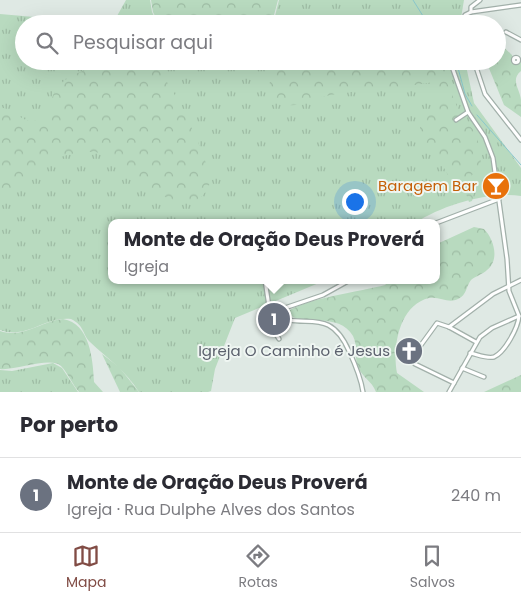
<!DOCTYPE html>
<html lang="pt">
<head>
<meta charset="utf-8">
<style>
  :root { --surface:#fff; --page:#f7f7f7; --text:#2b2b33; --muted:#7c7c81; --line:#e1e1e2; --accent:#814c45 }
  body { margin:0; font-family:Poppins,sans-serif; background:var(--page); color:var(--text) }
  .you { position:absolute; left:354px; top:201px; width:18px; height:18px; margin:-12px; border:4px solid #fff; border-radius:50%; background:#1a73e8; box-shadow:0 0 0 8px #1a73e833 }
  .badge { display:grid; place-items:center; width:32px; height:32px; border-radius:50%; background:var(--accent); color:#fff; font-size:16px; font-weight:700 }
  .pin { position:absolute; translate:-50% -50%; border:2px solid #fff; box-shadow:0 1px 5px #0006 }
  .popup { position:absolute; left:108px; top:219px; width:332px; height:65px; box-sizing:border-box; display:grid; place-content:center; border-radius:10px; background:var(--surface); filter:drop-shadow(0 1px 4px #0005); font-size:16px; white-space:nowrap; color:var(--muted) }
  .popup b { font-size:19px; color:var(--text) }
  .popup::after { content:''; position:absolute; left:50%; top:100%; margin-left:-10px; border:10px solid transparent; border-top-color:var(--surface) }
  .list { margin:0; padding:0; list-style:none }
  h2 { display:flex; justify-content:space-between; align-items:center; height:65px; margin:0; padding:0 20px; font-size:21px }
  h2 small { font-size:16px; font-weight:400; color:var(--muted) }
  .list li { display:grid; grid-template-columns:32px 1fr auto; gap:15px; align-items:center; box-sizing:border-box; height:75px; padding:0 20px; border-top:1px solid var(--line) }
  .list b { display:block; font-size:19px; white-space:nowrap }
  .list p { margin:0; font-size:16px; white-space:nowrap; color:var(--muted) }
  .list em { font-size:16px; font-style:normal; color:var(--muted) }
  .icon { flex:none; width:28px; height:28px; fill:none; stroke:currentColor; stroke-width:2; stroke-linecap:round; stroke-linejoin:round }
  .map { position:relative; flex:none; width:521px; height:392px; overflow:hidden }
  .search { position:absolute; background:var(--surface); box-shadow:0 5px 20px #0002; left:15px; right:15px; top:15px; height:55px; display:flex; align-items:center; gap:12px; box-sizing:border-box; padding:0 18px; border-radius:28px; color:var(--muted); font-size:19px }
  .sheet { height:140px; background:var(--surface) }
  nav { display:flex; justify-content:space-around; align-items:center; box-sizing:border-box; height:70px; border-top:1px solid var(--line); background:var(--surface); font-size:14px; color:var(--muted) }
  nav a { display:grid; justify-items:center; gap:2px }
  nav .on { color:var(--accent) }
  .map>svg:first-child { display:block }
  .grass { fill:url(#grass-tufts) }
  .forest { fill:url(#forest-crowns) }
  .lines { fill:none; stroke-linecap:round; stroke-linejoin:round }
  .stream { stroke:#89c7cc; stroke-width:1 }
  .street-casing { stroke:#a2b0aa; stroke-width:5.5 }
  .street { stroke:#fff; stroke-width:3 }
  .labels { text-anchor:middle; stroke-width:4; stroke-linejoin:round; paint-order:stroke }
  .food-label { font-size:15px; fill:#c56008; stroke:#eff6f2; text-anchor:end }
  .worship-label { font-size:15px; fill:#5b616d; stroke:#eff6f2; text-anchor:end }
</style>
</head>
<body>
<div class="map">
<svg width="521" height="392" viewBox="0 0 521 392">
  <defs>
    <pattern id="grass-tufts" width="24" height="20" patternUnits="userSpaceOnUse" patternTransform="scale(1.25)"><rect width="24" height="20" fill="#b8dabf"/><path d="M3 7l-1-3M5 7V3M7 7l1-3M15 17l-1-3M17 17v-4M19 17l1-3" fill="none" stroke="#9ebca4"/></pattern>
    <pattern id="forest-crowns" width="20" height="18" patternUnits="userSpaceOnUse" patternTransform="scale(1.25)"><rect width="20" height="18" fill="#b8dabf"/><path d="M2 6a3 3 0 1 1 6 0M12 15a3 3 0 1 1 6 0" fill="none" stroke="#9ebca4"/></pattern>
  </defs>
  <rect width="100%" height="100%" fill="#dfe9e4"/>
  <g class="grass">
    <path d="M 126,0 L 150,0 L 152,12 L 158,24 L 24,24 L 24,61 L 465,61 L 474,103 L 521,168 L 521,196 C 488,191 443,205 415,223 L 111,223 L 111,280 L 326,280 L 235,318 L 215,369 L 211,391 L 208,392 L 139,392 C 126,371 108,359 90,342 C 82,334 85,326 71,319 C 45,316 26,340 0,330 L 0,14 L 103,23 L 117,16 Z"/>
    <path d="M 279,0 L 464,0 L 460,24 L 262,24 L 275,16 Z"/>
    <path d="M 53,363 L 62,368 L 78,392 L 0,392 L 0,370 L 12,371 Z"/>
  </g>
  <g class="forest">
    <path d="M 151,0 L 278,0 L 274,15 L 260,24 L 159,24 L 153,12 Z"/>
    <path d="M 497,41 L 512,55 L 513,64 L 518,64 L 521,61 L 521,71 C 510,80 520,89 521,100 C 521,106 521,112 521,117 L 504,105 L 486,61 L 497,61 Z"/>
    <path d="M 113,61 L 152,61 L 156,65 C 177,96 195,130 207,166 C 210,175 212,184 206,191 C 193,210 176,202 159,194 C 150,190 141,186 133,180 C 120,169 111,153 93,152 C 50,151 25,177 0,208 L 0,107 C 19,111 28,133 49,112 C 51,106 51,99 54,93 C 63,74 94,67 113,61 Z"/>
    <path d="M 310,61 L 438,61 L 458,109 L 475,132 L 482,155 L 480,165 L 469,179 L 474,192 L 472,201 L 469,202 L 462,183 L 450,179 L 443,166 L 420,142 L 420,121 L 438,100 L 434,82 C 396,89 358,89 321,97 C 309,99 300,107 288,105 C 272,103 265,86 273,73 L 282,68 Z"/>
    <path d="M 474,227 L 484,229 C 494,239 500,260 487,270 C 483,274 476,276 471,280 C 466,286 467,295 458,299 C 448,304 440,296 429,298 C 399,305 392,348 397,373 L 424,392 L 376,392 C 372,381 362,377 358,367 C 354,357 358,346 353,336 C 339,311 301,327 289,314 L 289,311 C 304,299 363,291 385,285 L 390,280 L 436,280 L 437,244 Z"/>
    <path d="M 63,319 C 90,323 93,360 94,382 L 103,392 L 79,392 C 72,384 68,373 61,366 C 51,356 15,371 0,369 L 0,331 C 24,339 40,321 63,319 Z"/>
    <path d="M 102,354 L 119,367 L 139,392 L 120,392 Z"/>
    <path d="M 521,375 L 521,392 L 484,392 Z"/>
  </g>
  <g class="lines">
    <g class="stream">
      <path d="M 413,0 L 428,24"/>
      <path d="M 458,68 L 465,94 L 472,106"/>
      <path d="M 477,115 L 521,165"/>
    </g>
    <defs>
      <g id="street">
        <path d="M 471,12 L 521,5"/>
        <path d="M 463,24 L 465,15 L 471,12 L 471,7 L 480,0"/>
        <path d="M 506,32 L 521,40"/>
        <circle cx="516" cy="60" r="2.5"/>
        <path d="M 450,61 L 468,112 L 485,137 L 493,158 L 507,259 L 509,291 L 519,316 C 518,328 505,352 494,357 C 487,359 476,354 470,353"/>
        <path d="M 474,61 L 485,94 L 521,140"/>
        <path d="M 456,120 L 468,112"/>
        <path d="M 436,223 L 499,199"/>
        <path d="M 265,280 L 270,313 C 303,333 328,303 349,351 C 355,364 361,378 363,392"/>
        <path d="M 449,327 L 493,294 L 521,280"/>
        <path d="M 279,339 L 268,321 L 270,313 L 323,295 L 350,280"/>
        <path d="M 462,368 L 484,377"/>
        <path d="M 454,383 L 415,364 L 411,360 L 413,356 L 437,323 L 449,327 L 476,342"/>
        <path d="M 449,392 L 480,337 L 492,328 L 519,316"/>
      </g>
    </defs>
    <use href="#street" class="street-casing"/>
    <use href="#street" class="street"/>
  </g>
  <defs>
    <symbol id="bar-disc" viewBox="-11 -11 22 22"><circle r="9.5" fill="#e8710a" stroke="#eff6f2"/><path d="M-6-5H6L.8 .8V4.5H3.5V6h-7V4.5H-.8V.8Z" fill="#fff"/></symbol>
    <symbol id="church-disc" viewBox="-11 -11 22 22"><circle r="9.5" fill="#6b7280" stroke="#eff6f2"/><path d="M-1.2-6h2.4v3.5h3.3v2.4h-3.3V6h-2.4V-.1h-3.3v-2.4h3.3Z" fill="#fff"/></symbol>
  </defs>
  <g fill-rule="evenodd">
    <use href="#bar-disc" x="480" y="170" width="32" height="32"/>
    <use href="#church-disc" x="393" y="335" width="32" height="32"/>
  </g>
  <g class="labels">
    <g class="food-label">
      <text x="477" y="191">Baragem Bar</text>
    </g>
    <g class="worship-label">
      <text x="390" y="356">Igreja O Caminho é Jesus</text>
    </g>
  </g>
</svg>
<div class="you"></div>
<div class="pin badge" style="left:274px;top:319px;background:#6b7280">1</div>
<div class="popup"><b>Monte de Oração Deus Proverá</b>Igreja</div>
<div class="search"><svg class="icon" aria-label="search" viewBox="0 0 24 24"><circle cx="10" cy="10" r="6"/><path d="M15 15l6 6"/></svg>Pesquisar aqui</div>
</div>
<section class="sheet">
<h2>Por perto<small></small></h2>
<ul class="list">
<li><span class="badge" style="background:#6b7280">1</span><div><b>Monte de Oração Deus Proverá</b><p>Igreja · Rua Dulphe Alves dos Santos</p></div><em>240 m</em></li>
</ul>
</section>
<nav>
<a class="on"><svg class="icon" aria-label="map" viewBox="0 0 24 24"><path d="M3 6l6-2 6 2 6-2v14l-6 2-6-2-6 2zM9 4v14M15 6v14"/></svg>Mapa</a>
<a><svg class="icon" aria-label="directions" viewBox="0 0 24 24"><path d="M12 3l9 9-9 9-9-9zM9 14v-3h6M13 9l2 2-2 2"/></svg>Rotas</a>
<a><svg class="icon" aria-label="saved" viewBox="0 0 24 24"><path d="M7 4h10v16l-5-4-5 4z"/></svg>Salvos</a>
</nav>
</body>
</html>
